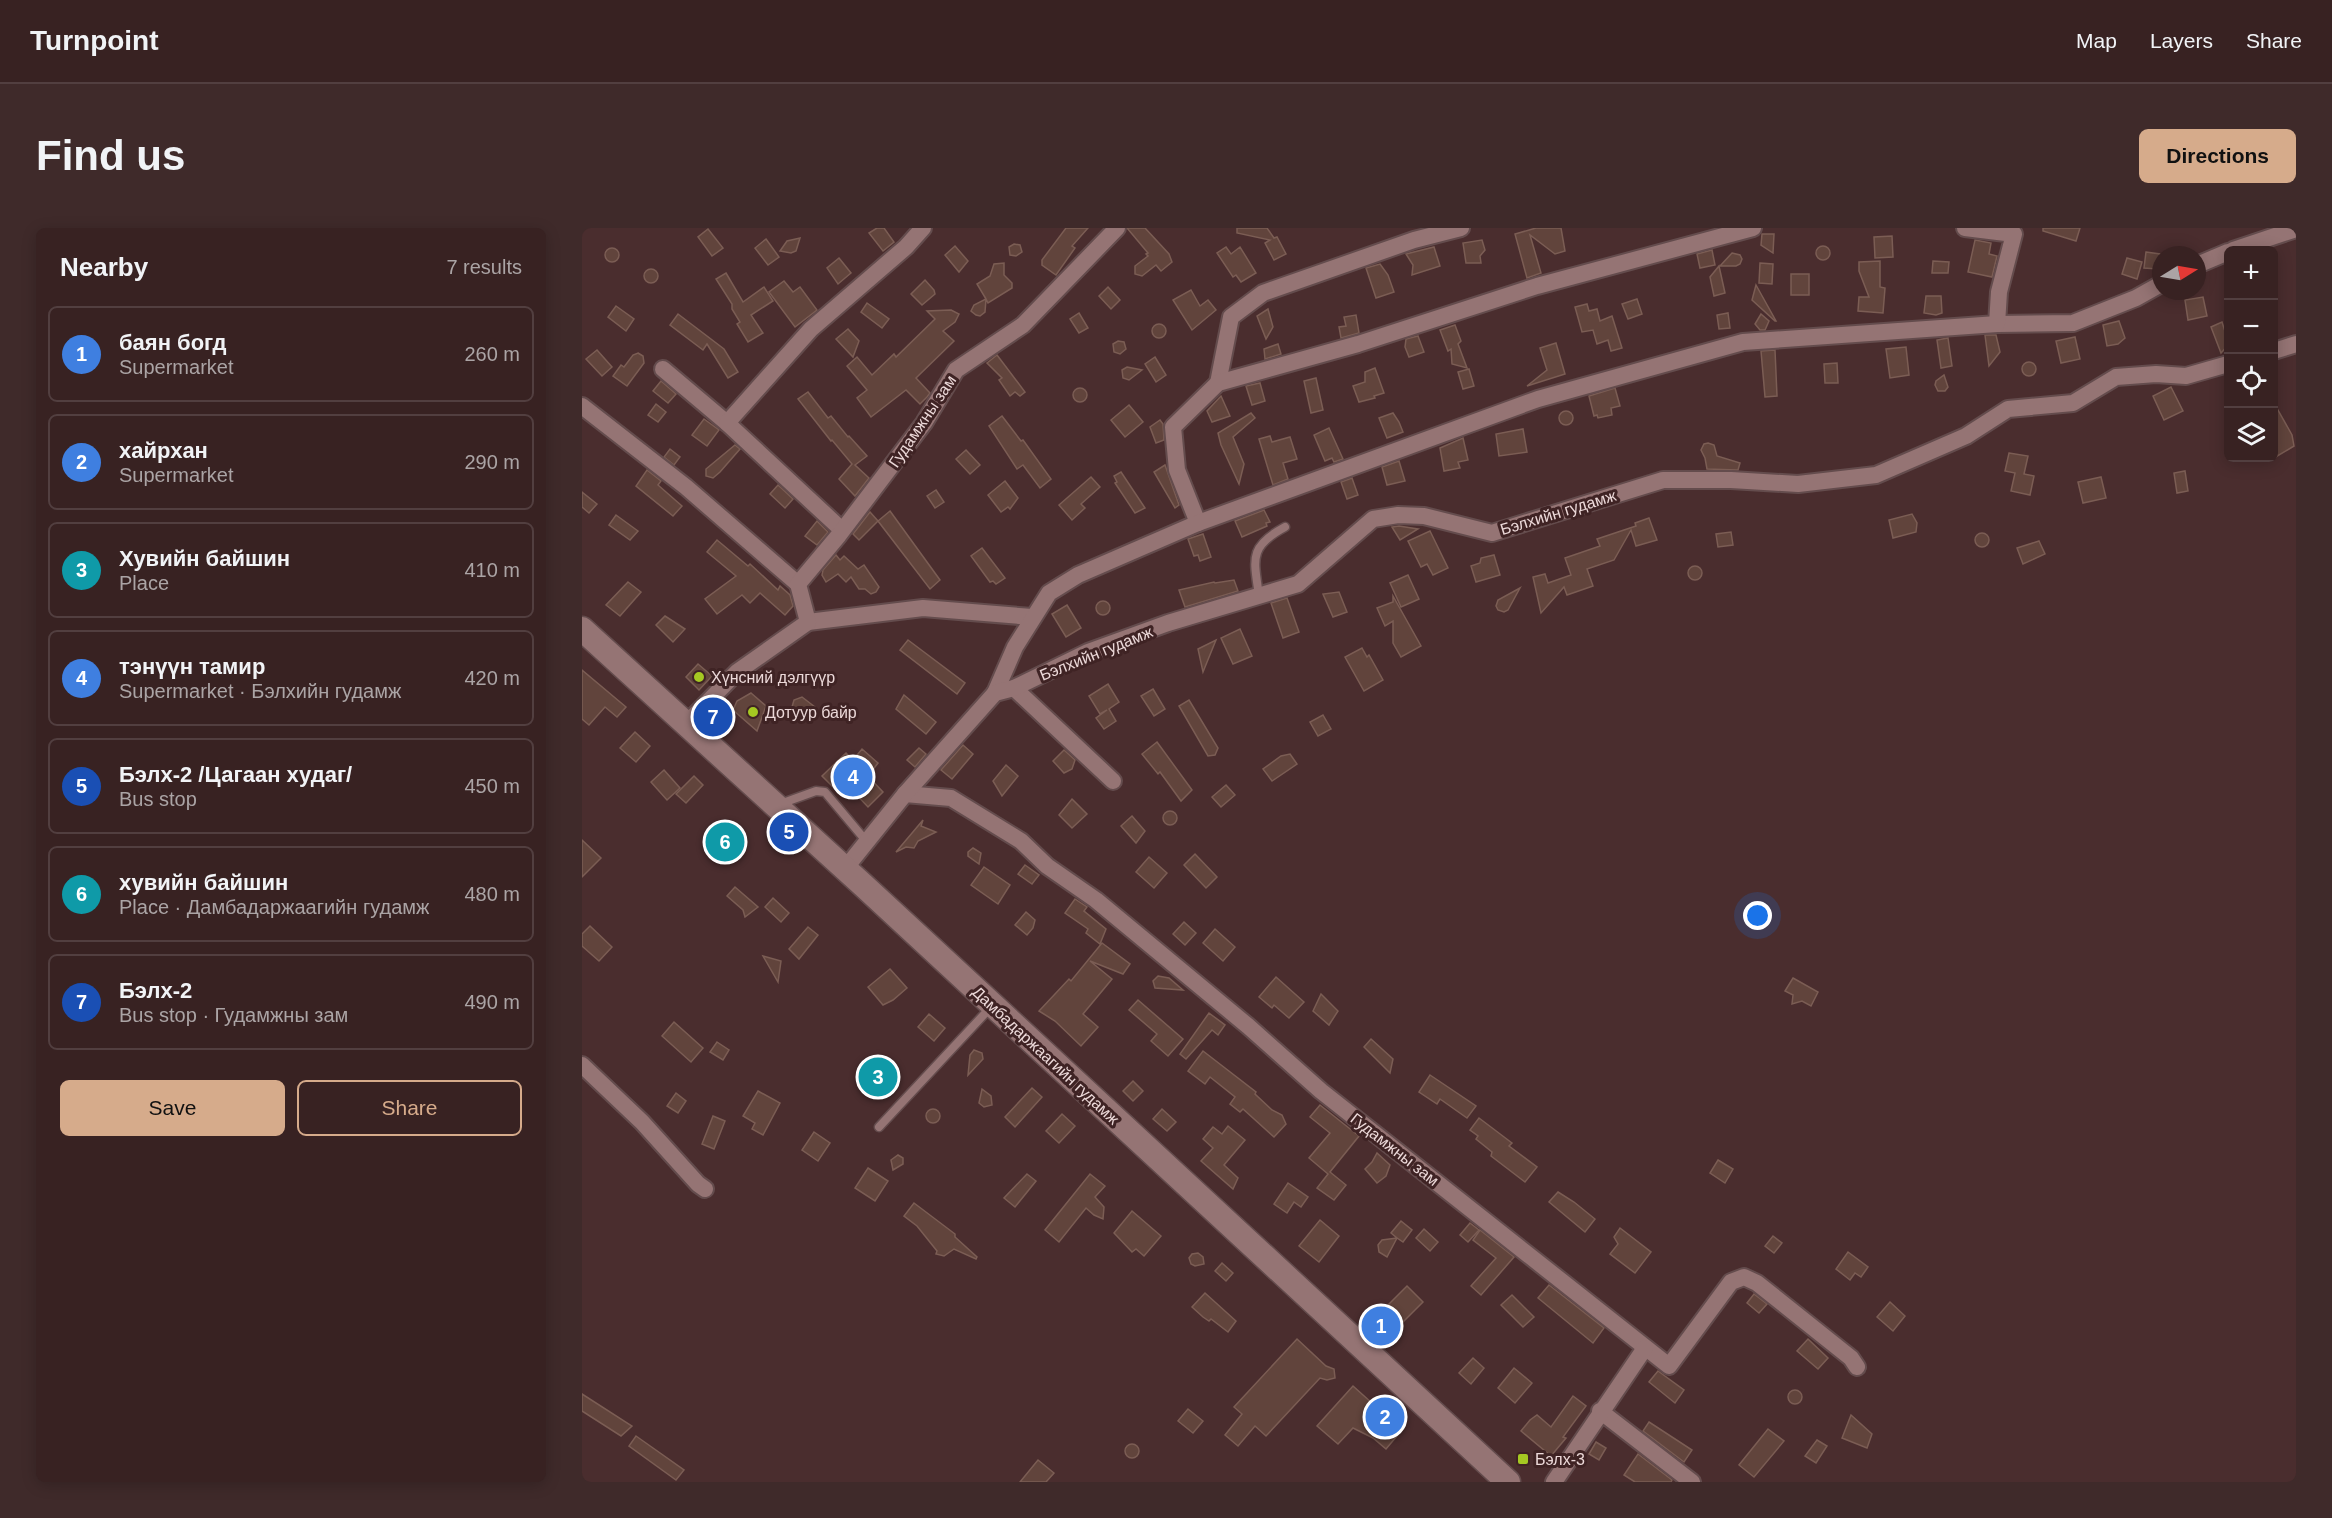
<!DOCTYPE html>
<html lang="en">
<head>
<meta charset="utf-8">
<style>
  :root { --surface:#382222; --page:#3f2a2a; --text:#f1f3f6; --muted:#aba4a5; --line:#523f40; --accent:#d6ab8b }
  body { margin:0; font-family:Helvetica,sans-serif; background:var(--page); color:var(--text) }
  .controls { position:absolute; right:18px; top:18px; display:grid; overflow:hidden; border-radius:9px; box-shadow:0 3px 15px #0003 }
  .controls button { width:54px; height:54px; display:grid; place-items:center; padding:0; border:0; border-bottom:2px solid var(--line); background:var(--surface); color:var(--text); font:30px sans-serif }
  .compass { position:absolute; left:1570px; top:18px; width:54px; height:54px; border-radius:50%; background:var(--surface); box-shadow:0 3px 15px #0003; rotate:79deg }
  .you { position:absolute; left:1176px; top:688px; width:21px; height:21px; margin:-15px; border:4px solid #fff; border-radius:50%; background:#1a73e8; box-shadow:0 0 0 9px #1a73e833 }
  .badge { display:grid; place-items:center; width:39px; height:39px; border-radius:50%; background:var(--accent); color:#fff; font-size:20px; font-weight:700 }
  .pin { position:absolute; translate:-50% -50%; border:3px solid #fff; box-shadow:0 2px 6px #0006 }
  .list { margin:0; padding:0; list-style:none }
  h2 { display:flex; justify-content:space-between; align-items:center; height:78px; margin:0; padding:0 24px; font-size:26px }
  h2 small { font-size:20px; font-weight:400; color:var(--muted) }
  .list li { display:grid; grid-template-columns:39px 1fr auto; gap:18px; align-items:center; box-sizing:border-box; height:96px; margin:0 12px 12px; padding:0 12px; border:2px solid var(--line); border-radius:9px }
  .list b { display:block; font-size:22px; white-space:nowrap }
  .list p { margin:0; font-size:20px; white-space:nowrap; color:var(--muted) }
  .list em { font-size:20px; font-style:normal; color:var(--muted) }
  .actions { display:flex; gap:12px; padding:18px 24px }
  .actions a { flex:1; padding:14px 0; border:2px solid var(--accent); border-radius:9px; text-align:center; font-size:21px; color:var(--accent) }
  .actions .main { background:var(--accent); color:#111 }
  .icon { flex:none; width:33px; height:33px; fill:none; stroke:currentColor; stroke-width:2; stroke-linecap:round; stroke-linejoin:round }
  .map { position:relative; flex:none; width:1714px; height:1254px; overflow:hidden; border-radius:9px }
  header { display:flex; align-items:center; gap:36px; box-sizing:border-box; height:84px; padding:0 30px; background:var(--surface); border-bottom:2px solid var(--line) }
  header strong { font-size:28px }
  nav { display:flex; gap:33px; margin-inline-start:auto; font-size:21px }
  .intro { display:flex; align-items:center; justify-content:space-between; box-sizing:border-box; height:144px; padding:0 36px }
  h1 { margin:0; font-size:42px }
  .button { padding:15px 27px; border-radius:9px; background:var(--accent); color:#111; font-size:21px; font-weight:700 }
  main { display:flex; gap:36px; padding:0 36px }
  aside { flex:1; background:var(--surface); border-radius:9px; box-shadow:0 3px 15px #0003 }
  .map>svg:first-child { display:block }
  .building { fill:#61443c; stroke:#7b5d54; stroke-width:1.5 }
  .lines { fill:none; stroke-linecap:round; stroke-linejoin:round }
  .service-casing { stroke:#644c4d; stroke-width:11 }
  .minor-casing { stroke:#644c4d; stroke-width:20 }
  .secondary-casing { stroke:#644c4d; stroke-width:27 }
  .service { stroke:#957474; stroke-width:8 }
  .minor { stroke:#957474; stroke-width:16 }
  .secondary { stroke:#957474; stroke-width:24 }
  .poi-dot { fill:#a5c822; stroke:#3f2324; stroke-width:2 }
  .labels { text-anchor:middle; stroke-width:6; stroke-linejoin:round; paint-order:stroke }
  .street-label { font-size:16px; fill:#ecd9d9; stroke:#3f2324 }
  .poi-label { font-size:16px; fill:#ecd9d9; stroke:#3f2324; text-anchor:start }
</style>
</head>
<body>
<header>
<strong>Turnpoint</strong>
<nav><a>Map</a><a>Layers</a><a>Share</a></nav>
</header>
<div class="intro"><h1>Find us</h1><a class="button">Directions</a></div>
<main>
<aside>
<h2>Nearby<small>7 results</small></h2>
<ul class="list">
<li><span class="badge" style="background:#3f7fe0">1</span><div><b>баян богд</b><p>Supermarket</p></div><em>260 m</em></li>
<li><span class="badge" style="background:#3f7fe0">2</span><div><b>хайрхан</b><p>Supermarket</p></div><em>290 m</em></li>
<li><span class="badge" style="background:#0f9aa8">3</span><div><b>Хувийн байшин</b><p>Place</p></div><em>410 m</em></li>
<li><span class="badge" style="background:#3f7fe0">4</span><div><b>тэнүүн тамир</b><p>Supermarket · Бэлхийн гудамж</p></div><em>420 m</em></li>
<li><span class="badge" style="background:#1a4fb4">5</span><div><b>Бэлх-2 /Цагаан худаг/</b><p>Bus stop</p></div><em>450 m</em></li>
<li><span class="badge" style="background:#0f9aa8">6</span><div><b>хувийн байшин</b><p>Place · Дамбадаржаагийн гудамж</p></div><em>480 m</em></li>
<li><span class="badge" style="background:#1a4fb4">7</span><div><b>Бэлх-2</b><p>Bus stop · Гудамжны зам</p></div><em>490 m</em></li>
</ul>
<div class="actions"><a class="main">Save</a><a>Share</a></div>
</aside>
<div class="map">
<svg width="1714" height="1254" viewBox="0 0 1714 1254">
  <rect width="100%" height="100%" fill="#4a2d2e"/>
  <g class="building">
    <path d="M 295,0 L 302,0 L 312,14 L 301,23 L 287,5 Z"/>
    <path d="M 484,0 L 506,0 L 490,18 L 493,20 L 474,47 L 460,37 L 460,32 Z"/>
    <path d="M 545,0 L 563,0 L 587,26 L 590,34 L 579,43 L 574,37 L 560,48 L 553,46 L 553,38 L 566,28 L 564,26 L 566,25 Z"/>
    <path d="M 655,0 L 685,0 L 692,10 L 695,9 L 704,26 L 692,32 L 683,15 L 688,12 L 655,5 Z"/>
    <path d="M 954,0 L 979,0 L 983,23 L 973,26 L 948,7 L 959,45 L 945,50 L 933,6 Z"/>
    <path d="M 1461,0 L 1498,0 L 1494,13 L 1461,3 Z"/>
    <path d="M 126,1 L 141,20 L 130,28 L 116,9 Z"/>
    <path d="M 1180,6 L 1192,6 L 1191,25 L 1179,17 Z"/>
    <path d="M 1310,8 L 1311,29 L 1293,30 L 1292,9 Z"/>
    <path d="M 218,10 L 214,23 L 209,25 L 198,23 L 205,13 Z"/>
    <path d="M 184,11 L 197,29 L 186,37 L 173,20 Z"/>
    <path d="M 900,12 L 903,22 L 898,28 L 899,35 L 884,35 L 881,15 Z"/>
    <path d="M 1393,12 L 1409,15 L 1407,26 L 1415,28 L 1410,49 L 1386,44 Z"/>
    <path d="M 432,16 L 438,17 L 440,24 L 434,28 L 428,27 L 427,19 Z"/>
    <path d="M 373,18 L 386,33 L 377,44 L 363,27 Z"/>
    <circle cx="1241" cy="25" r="7"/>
    <path d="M 644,19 L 649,26 L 658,19 L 674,45 L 659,54 L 654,47 L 651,49 L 635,25 Z"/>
    <path d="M 852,19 L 858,38 L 830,47 L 831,37 L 824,26 Z"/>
    <circle cx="30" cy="27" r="7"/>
    <path d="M 1130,22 L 1133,37 L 1118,40 L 1115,26 Z"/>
    <path d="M 1564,24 L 1578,26 L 1576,41 L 1562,40 Z"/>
    <path d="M 1150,25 L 1158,27 L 1160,31 L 1158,36 L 1154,38 L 1138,38 Z"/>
    <path d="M 257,30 L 269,45 L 256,56 L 245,40 Z"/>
    <path d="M 1545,30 L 1560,34 L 1555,51 L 1540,46 Z"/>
    <path d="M 1298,33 L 1298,59 L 1303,60 L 1301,85 L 1276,83 L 1277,69 L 1287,69 L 1277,43 L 1277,34 Z"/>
    <path d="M 1351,33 L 1367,34 L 1366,45 L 1350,45 Z"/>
    <path d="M 422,35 L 422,47 L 430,55 L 430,60 L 406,75 L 404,71 L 403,84 L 398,88 L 394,87 L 389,83 L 392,77 L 404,71 L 395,56 L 408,48 L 412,36 Z"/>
    <path d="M 1178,35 L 1191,36 L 1190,56 L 1177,55 Z"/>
    <path d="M 798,36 L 806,47 L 812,64 L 794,70 L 784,40 Z"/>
    <path d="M 1137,38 L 1143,65 L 1132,68 L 1128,49 Z"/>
    <circle cx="69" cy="48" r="7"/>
    <path d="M 144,45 L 161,74 L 182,59 L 191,73 L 169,87 L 181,105 L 166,114 L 155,96 L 158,94 L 150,81 L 150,76 L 134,51 Z"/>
    <rect x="1209" y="46" width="18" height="21"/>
    <path d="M 343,52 L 352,62 L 353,66 L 340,77 L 329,66 Z"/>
    <path d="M 202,53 L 211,64 L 218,59 L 235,82 L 213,99 L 187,64 Z"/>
    <path d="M 1174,57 L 1194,93 L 1193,93 L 1170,72 Z"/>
    <path d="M 526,59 L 538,72 L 529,81 L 517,68 Z"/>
    <path d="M 609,62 L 618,78 L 626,72 L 634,82 L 610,102 L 591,72 Z"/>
    <path d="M 1344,68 L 1359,68 L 1360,85 L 1354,87 L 1342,85 Z"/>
    <path d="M 1621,69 L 1625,88 L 1606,92 L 1603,72 Z"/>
    <path d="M 1055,71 L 1060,86 L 1046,91 L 1040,76 Z"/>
    <path d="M 285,75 L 307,91 L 300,100 L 279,84 Z"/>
    <path d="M 1005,76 L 1007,83 L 1015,81 L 1018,93 L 1030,88 L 1040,120 L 1029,123 L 1026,112 L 1015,116 L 1011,102 L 1000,104 L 993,79 Z"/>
    <path d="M 34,78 L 52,91 L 44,103 L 26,89 Z"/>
    <path d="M 686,81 L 691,99 L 684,111 L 675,88 Z"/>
    <path d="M 369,82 L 377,86 L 373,94 L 361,103 L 372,113 L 334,150 L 348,165 L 345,169 L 338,176 L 324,162 L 289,189 L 275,170 L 285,162 L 265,138 L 275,129 L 290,147 L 312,126 L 314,129 L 353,91 L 345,83 Z"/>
    <path d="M 497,85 L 506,100 L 497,105 L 488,91 Z"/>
    <path d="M 1146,85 L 1148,100 L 1137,101 L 1135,87 Z"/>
    <path d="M 96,86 L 142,121 L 156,144 L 146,150 L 125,116 L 121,122 L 88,97 Z"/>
    <path d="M 1179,86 L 1187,93 L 1183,102 L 1178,102 L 1173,96 Z"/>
    <path d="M 774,87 L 777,105 L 759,110 L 757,99 L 764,98 L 762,89 Z"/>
    <path d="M 1537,93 L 1543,110 L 1536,116 L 1525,118 L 1521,97 Z"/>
    <path d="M 1640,94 L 1647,116 L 1639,125 L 1629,99 Z"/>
    <circle cx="577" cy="103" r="7"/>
    <path d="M 873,97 L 879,113 L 876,116 L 885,140 L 870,136 L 869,121 L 866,123 L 858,102 Z"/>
    <path d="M 266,101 L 277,113 L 271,129 L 254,111 Z"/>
    <path d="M 1403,107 L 1414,107 L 1418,124 L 1407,138 Z"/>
    <path d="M 836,108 L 842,124 L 827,129 L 823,119 L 824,111 Z"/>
    <path d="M 1493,109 L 1498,131 L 1479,135 L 1474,113 Z"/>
    <path d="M 1366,110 L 1370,138 L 1359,140 L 1355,112 Z"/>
    <path d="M 536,113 L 542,114 L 544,121 L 538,126 L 532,124 L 531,116 Z"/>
    <path d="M 974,115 L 983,146 L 945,158 L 965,142 L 958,120 Z"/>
    <path d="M 696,116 L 699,126 L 683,131 L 682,121 Z"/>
    <path d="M 1324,119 L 1327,147 L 1308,150 L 1304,121 Z"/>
    <path d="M 15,122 L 30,139 L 20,148 L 4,131 Z"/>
    <path d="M 1193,122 L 1195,168 L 1183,169 L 1179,123 Z"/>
    <path d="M 56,125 L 61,128 L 62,135 L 45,158 L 31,148 L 39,137 L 42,139 L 51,127 Z"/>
    <path d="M 415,127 L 443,164 L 438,168 L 433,164 L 428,168 L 417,152 L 420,150 L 405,135 Z"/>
    <path d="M 573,129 L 584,147 L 574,154 L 563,136 Z"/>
    <circle cx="1447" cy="141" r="7"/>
    <path d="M 1255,135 L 1256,155 L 1243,155 L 1242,136 Z"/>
    <path d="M 545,139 L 560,142 L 547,152 L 541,150 L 540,142 Z"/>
    <path d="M 793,140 L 802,165 L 792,168 L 793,170 L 777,174 L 771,158 L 783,154 L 783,144 Z"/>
    <path d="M 887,141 L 892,158 L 881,161 L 876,144 Z"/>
    <path d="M 1362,147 L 1366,159 L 1363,163 L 1356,163 L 1353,157 L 1354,153 Z"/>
    <path d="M 734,150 L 741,182 L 729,185 L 722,153 Z"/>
    <path d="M 79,153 L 94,166 L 86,175 L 71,163 Z"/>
    <path d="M 678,155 L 683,173 L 670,177 L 664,158 Z"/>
    <path d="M 1589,159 L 1601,183 L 1582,192 L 1571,168 Z"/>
    <path d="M 1033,160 L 1038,178 L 1029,180 L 1030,187 L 1016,190 L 1015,187 L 1012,188 L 1007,168 Z"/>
    <circle cx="498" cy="167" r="7"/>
    <path d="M 226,164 L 246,190 L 249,188 L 266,209 L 267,208 L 285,228 L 273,237 L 287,250 L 273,268 L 257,251 L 270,236 L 250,212 L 249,213 L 216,171 Z"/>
    <path d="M 639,168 L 648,188 L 630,194 L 625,183 Z"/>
    <path d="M 1692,175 L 1710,207 L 1712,218 L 1692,230 Z"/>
    <path d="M 74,176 L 84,184 L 76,194 L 66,187 Z"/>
    <path d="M 547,177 L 561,194 L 543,209 L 529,192 Z"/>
    <circle cx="984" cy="190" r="7"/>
    <path d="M 669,185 L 673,190 L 651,209 L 662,236 L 657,256 L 639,217 L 636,205 Z"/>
    <path d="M 811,185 L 817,194 L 821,204 L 805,210 L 797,190 Z"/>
    <path d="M 420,188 L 439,213 L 441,212 L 469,251 L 458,260 L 441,237 L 435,241 L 407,198 Z"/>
    <path d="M 122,191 L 137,202 L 125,218 L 110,207 Z"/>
    <path d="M 578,192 L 581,196 L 582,212 L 574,215 L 568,199 Z"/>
    <path d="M 747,200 L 761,231 L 752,234 L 750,230 L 743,233 L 732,207 Z"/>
    <path d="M 941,201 L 945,224 L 917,228 L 914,206 Z"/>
    <path d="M 688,208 L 690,214 L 708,209 L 715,231 L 701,235 L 706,251 L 691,257 L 677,211 Z"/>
    <path d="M 881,210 L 886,232 L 876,234 L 878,240 L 862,243 L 858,220 Z"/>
    <path d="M 1126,215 L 1132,217 L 1135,228 L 1158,235 L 1156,242 L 1125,241 L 1123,230 L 1119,222 L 1122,216 Z"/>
    <path d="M 153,217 L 158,221 L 138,244 L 131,250 L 124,248 L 124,241 Z"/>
    <path d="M 88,221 L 98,229 L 92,237 L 82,229 Z"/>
    <path d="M 384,222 L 398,237 L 388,246 L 374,231 Z"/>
    <path d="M 1427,225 L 1446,228 L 1442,246 L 1452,248 L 1448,267 L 1429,263 L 1433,245 L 1423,243 Z"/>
    <path d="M 817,233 L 823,253 L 805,257 L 800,239 Z"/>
    <path d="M 583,237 L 597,277 L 593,280 L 572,244 Z"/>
    <path d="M 65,242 L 79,253 L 76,257 L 100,278 L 91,288 L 54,258 Z"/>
    <path d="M 1603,243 L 1606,263 L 1595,265 L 1592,245 Z"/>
    <path d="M 539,244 L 563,280 L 553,285 L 533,255 L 535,254 L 532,248 Z"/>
    <path d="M 509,249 L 518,259 L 499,276 L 503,280 L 490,292 L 477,277 Z"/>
    <path d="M 1519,249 L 1524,270 L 1501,275 L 1496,254 Z"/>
    <path d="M 770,250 L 776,267 L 765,271 L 759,254 Z"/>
    <path d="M 423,253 L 436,270 L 428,281 L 426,279 L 419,284 L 406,267 Z"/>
    <path d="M 196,257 L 211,271 L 203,280 L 188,266 Z"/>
    <path d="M 354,262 L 362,274 L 353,280 L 345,268 Z"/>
    <path d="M 0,264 L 15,276 L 7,285 L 0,279 Z"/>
    <path d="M 682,282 L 688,294 L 684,295 L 685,298 L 660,309 L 653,293 Z"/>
    <path d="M 308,283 L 358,352 L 348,361 L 296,293 Z"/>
    <path d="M 288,284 L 296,293 L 277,312 L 271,306 Z"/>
    <path d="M 1330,286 L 1335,295 L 1334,304 L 1311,310 L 1307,292 Z"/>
    <path d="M 34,287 L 56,303 L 48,312 L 27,297 Z"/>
    <path d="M 1067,290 L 1075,312 L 1054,318 L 1049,302 L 1032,332 L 1005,341 L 1011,358 L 985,367 L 982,359 L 959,385 L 951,349 L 963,346 L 966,355 L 989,347 L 983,330 L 1018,318 L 1015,311 L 1054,298 L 1053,295 Z"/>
    <path d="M 235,293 L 246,304 L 235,317 L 223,308 Z"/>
    <path d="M 817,298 L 836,301 L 818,312 L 810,299 Z"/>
    <path d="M 848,303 L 866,340 L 851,347 L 845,336 L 839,339 L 826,313 Z"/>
    <path d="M 1149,304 L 1151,317 L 1136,319 L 1134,306 Z"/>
    <circle cx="1400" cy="312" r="7"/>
    <path d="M 621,306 L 629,329 L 618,333 L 616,327 L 612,328 L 606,311 Z"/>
    <path d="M 135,312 L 166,338 L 168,336 L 196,362 L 198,358 L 208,367 L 211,378 L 203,387 L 178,365 L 168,375 L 160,367 L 135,386 L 123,371 L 154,348 L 125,324 Z"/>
    <path d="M 1457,313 L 1463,326 L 1441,336 L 1435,320 Z"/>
    <path d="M 400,320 L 423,350 L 414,356 L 411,353 L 408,354 L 389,328 Z"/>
    <path d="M 254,327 L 258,332 L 262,328 L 276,341 L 282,337 L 297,359 L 294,364 L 289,366 L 283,361 L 277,361 L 269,349 L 264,354 L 256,346 L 244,354 L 240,347 L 241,342 Z"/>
    <path d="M 912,327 L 918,347 L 894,354 L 889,338 L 898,335 L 899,330 Z"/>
    <circle cx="1113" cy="345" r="7"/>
    <path d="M 826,347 L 837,371 L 819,379 L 808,355 Z"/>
    <path d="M 652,352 L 656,363 L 603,379 L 597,362 L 632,354 L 633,355 Z"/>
    <path d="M 46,354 L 59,364 L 38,388 L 24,377 Z"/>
    <path d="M 938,360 L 926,382 L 922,384 L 916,382 L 914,378 L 916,372 Z"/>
    <path d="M 757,364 L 765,384 L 751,389 L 741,366 Z"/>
    <path d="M 811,368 L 839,418 L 819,429 L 811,415 L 811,393 L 803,398 L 795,380 L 811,374 Z"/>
    <path d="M 705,370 L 717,404 L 701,410 L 689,375 Z"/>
    <circle cx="521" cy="380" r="7"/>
    <path d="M 485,377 L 499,400 L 484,409 L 470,386 Z"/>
    <path d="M 83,388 L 103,401 L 91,414 L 74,397 Z"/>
    <path d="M 658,401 L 670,428 L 651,436 L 639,410 Z"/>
    <path d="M 326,412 L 383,455 L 375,466 L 318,422 Z"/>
    <path d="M 634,412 L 621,444 L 616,421 Z"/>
    <path d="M 780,420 L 785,429 L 787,427 L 801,452 L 782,463 L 763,429 Z"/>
    <path d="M 116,436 L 130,448 L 117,462 L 104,449 Z"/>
    <path d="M 0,442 L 44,479 L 35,489 L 23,479 L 7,497 L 0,491 Z"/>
    <path d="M 526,456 L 537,474 L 527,481 L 534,493 L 522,501 L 514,490 L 525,482 L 518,486 L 507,468 Z"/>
    <path d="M 571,461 L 583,481 L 572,488 L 559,468 Z"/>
    <path d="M 169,465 L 184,478 L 175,503 L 151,482 L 155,473 Z"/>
    <path d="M 322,467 L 354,494 L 344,506 L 314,481 Z"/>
    <path d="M 220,469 L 233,479 L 226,482 L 222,489 L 210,479 L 212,472 Z"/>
    <path d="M 607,472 L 636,520 L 633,527 L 626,528 L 597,478 Z"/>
    <path d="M 741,487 L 749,501 L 736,508 L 728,494 Z"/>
    <path d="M 53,504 L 68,518 L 54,534 L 38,520 Z"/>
    <path d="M 575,514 L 610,562 L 599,573 L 578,544 L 576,546 L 560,526 Z"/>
    <path d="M 381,517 L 391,526 L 370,551 L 359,542 Z"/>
    <path d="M 337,520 L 344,526 L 333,539 L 325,532 Z"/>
    <path d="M 280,521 L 296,535 L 286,548 L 301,564 L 286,579 L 269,561 L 261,569 L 240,548 L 264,525 L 271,532 Z"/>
    <path d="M 482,522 L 493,532 L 490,541 L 482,545 L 471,533 Z"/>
    <path d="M 708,526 L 715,536 L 690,553 L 681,541 L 699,528 Z"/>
    <path d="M 424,537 L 436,548 L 420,568 L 411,553 Z"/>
    <path d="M 82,542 L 98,560 L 85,572 L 69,554 Z"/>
    <path d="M 112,548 L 121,557 L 104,575 L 94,566 Z"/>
    <path d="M 644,557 L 653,567 L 639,579 L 630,569 Z"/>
    <path d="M 490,571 L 505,586 L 490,600 L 477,587 Z"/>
    <circle cx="588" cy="590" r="7"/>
    <path d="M 550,588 L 563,603 L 554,615 L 539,598 Z"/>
    <path d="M 341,592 L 339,598 L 354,604 L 336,613 L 332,620 L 324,619 L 314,624 Z"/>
    <path d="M 144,594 L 163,613 L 141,634 L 123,615 Z"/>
    <path d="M 0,612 L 19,630 L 0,649 Z"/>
    <path d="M 391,620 L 399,625 L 397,636 L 386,628 L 386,624 Z"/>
    <path d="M 613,626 L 635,649 L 624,660 L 602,637 Z"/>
    <path d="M 567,629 L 585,645 L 572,660 L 554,644 Z"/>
    <path d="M 443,637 L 457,647 L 450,656 L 436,646 Z"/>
    <path d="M 402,639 L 428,657 L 416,676 L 389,657 Z"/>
    <path d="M 153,659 L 176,679 L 163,689 L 161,682 L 145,668 Z"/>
    <path d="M 191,670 L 207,685 L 199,694 L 183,679 Z"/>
    <path d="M 493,671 L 505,679 L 502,683 L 524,701 L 518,716 L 504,705 L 506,701 L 483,685 Z"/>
    <path d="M 444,684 L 453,692 L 451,700 L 445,707 L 433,697 Z"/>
    <path d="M 602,694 L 614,705 L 603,717 L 591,706 Z"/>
    <path d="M 8,698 L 30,719 L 17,733 L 0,718 L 0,706 Z"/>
    <path d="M 226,699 L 236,707 L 217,731 L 207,721 Z"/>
    <path d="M 633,701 L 653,719 L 641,733 L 621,715 Z"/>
    <path d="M 520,715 L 548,736 L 541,746 L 508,733 L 530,751 L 501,786 L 516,799 L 499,818 L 473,793 L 457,783 L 487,751 L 489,753 Z"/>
    <path d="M 181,728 L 199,733 L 196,754 Z"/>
    <path d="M 308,741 L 325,760 L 311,772 L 301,777 L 286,759 Z"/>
    <path d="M 576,748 L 587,750 L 601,762 L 573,760 L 571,753 Z"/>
    <path d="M 694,749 L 722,774 L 707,790 L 692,777 L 690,780 L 677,769 Z"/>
    <path d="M 1211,750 L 1236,764 L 1229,778 L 1220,773 L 1210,776 L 1211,767 L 1203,763 Z"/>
    <path d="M 739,766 L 756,783 L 747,797 L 731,783 Z"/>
    <path d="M 556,772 L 601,811 L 586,828 L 569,813 L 575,806 L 547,782 Z"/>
    <path d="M 627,785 L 643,797 L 636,807 L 630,802 L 604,831 L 598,826 Z"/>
    <path d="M 347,786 L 363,800 L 352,813 L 336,799 Z"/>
    <path d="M 92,794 L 121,820 L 109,834 L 80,808 Z"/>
    <path d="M 789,811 L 811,831 L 808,845 L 782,819 Z"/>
    <path d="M 135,814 L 147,822 L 141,832 L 128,824 Z"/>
    <path d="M 392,822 L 400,825 L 401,831 L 386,847 L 388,827 Z"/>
    <path d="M 621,823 L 674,864 L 673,866 L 690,882 L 700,887 L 704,896 L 692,909 L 661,881 L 658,884 L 648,876 L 653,869 L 628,849 L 623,856 L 606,843 Z"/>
    <path d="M 295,835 L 310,846 L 296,863 L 282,852 Z"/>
    <path d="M 848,847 L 894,878 L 885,890 L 858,871 L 855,876 L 837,864 Z"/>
    <path d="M 551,853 L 561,863 L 551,873 L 541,863 Z"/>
    <path d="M 450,860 L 460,869 L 433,899 L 423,889 Z"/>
    <path d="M 400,861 L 409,868 L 410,877 L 402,879 L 397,875 Z"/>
    <path d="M 176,863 L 198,875 L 181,907 L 170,901 L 173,895 L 161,888 Z"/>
    <path d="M 94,865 L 104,873 L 96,885 L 85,878 Z"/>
    <path d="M 738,877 L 777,908 L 748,944 L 764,957 L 752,972 L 735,960 L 746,946 L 727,930 L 748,905 L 728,889 Z"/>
    <path d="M 580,881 L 594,894 L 585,903 L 571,891 Z"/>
    <circle cx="351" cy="888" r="7"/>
    <path d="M 480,886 L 493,898 L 477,915 L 464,903 Z"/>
    <path d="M 131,888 L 143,893 L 132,921 L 120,916 Z"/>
    <path d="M 897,890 L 930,915 L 927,918 L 955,939 L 943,954 L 909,928 L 910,924 L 894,911 L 896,908 L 888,902 Z"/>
    <path d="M 646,898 L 663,912 L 642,937 L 656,950 L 651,961 L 619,933 L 631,920 L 621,911 L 631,899 L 640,906 Z"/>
    <path d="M 232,904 L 248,915 L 236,933 L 220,922 Z"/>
    <path d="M 795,925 L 808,937 L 804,948 L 795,955 L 783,941 L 790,934 Z"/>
    <path d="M 316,927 L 321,930 L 321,936 L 311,942 L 309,932 Z"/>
    <path d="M 1136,932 L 1151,941 L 1143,955 L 1128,945 Z"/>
    <path d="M 286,940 L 306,953 L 293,973 L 273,960 Z"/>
    <path d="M 445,946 L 454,953 L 433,979 L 422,970 Z"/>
    <path d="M 508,946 L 523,958 L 513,969 L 522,979 L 521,991 L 512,987 L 504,980 L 477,1014 L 463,1002 Z"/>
    <path d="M 706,955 L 726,969 L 719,979 L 712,974 L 705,985 L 692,976 Z"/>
    <path d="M 976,964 L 992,974 L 1013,991 L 1003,1004 L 967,974 Z"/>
    <path d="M 332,975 L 373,1006 L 373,1009 L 395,1029 L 394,1031 L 372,1021 L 362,1028 L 354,1026 L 355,1023 L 335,998 L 322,988 Z"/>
    <path d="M 550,983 L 579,1008 L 562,1028 L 554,1021 L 550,1024 L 532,1005 Z"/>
    <path d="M 738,992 L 757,1008 L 737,1034 L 717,1018 Z"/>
    <path d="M 819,993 L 830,1002 L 821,1014 L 815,1010 L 805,1029 L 797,1024 L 796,1017 L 800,1012 L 815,1010 L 809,1005 Z"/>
    <path d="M 888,995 L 897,1002 L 886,1014 L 878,1007 Z"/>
    <path d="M 1038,1000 L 1069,1024 L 1053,1045 L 1028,1026 L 1036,1016 L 1032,1009 Z"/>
    <path d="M 842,1001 L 856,1014 L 848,1023 L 834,1010 Z"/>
    <path d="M 898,1002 L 932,1029 L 899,1067 L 889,1058 L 914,1030 L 891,1012 Z"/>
    <path d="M 1191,1008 L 1200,1015 L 1192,1025 L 1183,1018 Z"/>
    <path d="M 1266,1024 L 1286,1039 L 1279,1049 L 1273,1045 L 1268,1052 L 1254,1041 Z"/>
    <path d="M 616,1025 L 621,1029 L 622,1036 L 613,1038 L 609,1036 L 607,1030 L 610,1026 Z"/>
    <path d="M 640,1035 L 651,1045 L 644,1053 L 633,1043 Z"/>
    <path d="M 967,1057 L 1022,1100 L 1011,1115 L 956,1070 Z"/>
    <path d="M 825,1058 L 841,1074 L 817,1098 L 801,1082 Z"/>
    <path d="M 623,1065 L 654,1093 L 646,1104 L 629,1091 L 627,1093 L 621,1089 L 610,1079 Z"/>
    <path d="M 1172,1066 L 1185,1076 L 1177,1085 L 1165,1075 Z"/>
    <path d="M 930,1067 L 952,1089 L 941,1099 L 919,1077 Z"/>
    <path d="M 1308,1074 L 1323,1088 L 1311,1103 L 1295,1089 Z"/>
    <path d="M 715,1111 L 744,1138 L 752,1141 L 753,1150 L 745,1152 L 738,1150 L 684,1208 L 673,1198 L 656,1218 L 643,1207 L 660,1186 L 652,1179 Z"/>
    <path d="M 1226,1111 L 1246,1130 L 1236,1141 L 1215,1123 Z"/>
    <path d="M 891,1130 L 902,1140 L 889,1156 L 877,1145 Z"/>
    <path d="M 932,1140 L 950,1155 L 933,1175 L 916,1160 Z"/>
    <path d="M 1076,1143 L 1102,1162 L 1093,1175 L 1067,1154 Z"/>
    <path d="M 771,1158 L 820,1202 L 804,1221 L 791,1210 L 771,1200 L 756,1216 L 735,1198 Z"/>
    <circle cx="1213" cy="1169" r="7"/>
    <path d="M 0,1166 L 50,1198 L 39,1208 L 0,1183 Z"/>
    <path d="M 991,1168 L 1004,1178 L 981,1209 L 984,1210 L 969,1228 L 939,1203 L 948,1192 L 955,1187 L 969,1199 Z"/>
    <path d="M 606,1181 L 621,1193 L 611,1205 L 596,1193 Z"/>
    <path d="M 1269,1187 L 1290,1206 L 1285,1220 L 1260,1210 Z"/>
    <path d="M 1067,1194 L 1110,1222 L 1102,1234 L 1061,1203 Z"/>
    <path d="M 1186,1201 L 1202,1213 L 1172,1249 L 1157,1237 Z"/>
    <path d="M 54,1208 L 102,1242 L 94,1252 L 47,1218 Z"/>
    <path d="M 1235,1212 L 1245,1218 L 1234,1235 L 1223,1228 Z"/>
    <path d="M 1014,1214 L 1024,1220 L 1017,1232 L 1007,1226 Z"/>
    <circle cx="550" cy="1223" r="7"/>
    <path d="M 1056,1226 L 1090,1252 L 1089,1254 L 1053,1254 L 1042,1247 Z"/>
    <path d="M 456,1232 L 472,1245 L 464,1254 L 438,1254 Z"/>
  </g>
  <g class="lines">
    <defs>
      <g id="service">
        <path d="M 677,368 C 672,331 666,319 703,299"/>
        <path d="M 198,576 L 234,563 L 243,564 L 285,614"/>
        <path d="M 297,899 L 409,779"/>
      </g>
      <g id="minor">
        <path d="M 1651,22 L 1714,1"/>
        <path d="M 1615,37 L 1646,24"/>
        <path d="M 1415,96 L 1491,95 L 1554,70 L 1579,56"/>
        <path d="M 1692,123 L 1714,116"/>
        <path d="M 81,141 L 145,195"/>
        <path d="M 636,155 L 649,89 L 681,65 L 832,12 L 879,0"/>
        <path d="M 0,178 L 104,259 L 216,356"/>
        <path d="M 616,295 L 595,242 L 591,199 L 636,155 L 776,116 L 955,58 L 1171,0"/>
        <path d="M 260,302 L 145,195 L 229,101 L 324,19 L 341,0"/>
        <path d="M 226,394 L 341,380 L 450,389"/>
        <path d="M 432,460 L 531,553"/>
        <path d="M 413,465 L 433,419 L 467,365 L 496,347 L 616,295 L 956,171 L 1161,114 L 1415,96 L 1417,64 L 1432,6 L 1383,0"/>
        <path d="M 104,496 L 155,444 L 226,394 L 216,356 L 257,307 L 342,195 L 374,142 L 441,97 L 535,0"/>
        <path d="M 323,566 L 369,570 L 439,613 L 465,638 L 514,672 L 666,798 L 739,863 L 1087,1138 L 1149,1054 L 1162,1049 L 1175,1055 L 1269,1130 L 1275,1139"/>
        <path d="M 262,642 L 323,566 L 413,465 L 432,460 L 506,424 L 586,395 L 716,356 L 791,291 L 816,287 L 842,288 L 910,305 L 1081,252 L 1149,252 L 1216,256 L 1294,247 L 1384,208 L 1426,181 L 1491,175 L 1534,149 L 1574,146 L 1604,148 L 1646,136"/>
        <path d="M 0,837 L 60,894 L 116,956 L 123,961"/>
        <path d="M 1018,1183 L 1110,1254"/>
        <path d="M 972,1254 L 1063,1120"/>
      </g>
      <path id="secondary" d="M 0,401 L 281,657 L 926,1254"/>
    </defs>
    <use href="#service" class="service-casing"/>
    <use href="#minor" class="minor-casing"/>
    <use href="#secondary" class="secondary-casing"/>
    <use href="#service" class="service"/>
    <use href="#minor" class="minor"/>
    <use href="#secondary" class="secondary"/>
  </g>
  <g class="poi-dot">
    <circle cx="117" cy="449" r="6"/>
    <circle cx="171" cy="484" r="6"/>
    <rect x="935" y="1225" width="12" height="12" rx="3"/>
  </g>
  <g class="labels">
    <g class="street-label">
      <text transform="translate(340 193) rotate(-56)" y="6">Гудамжны зам</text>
      <text transform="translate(976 284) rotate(-17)" y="6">Бэлхийн гудамж</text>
      <text transform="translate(514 425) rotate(-22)" y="6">Бэлхийн гудамж</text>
      <text transform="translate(464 827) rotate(43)" y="6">Дамбадаржаагийн гудамж</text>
      <text transform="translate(813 921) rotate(38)" y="6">Гудамжны зам</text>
    </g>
    <g class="poi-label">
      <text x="129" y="455">Хүнсний дэлгүүр</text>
      <text x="183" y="490">Дотуур байр</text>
      <text x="953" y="1237">Бэлх-3</text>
    </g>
  </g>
</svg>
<div class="controls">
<button>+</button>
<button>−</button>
<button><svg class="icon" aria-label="locate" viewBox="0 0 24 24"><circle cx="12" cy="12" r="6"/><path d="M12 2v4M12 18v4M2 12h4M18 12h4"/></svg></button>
<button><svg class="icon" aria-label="layers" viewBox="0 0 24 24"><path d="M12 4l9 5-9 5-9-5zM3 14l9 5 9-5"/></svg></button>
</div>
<svg class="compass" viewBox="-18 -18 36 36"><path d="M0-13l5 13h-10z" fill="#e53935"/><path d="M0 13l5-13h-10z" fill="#aba4a5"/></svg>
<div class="you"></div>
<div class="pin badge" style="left:799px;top:1098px;background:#3f7fe0">1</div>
<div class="pin badge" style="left:803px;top:1189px;background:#3f7fe0">2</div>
<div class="pin badge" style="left:296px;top:849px;background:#0f9aa8">3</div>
<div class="pin badge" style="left:271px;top:549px;background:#3f7fe0">4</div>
<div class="pin badge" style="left:207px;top:604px;background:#1a4fb4">5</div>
<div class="pin badge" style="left:143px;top:614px;background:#0f9aa8">6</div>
<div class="pin badge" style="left:131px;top:489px;background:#1a4fb4">7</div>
</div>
</main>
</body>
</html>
